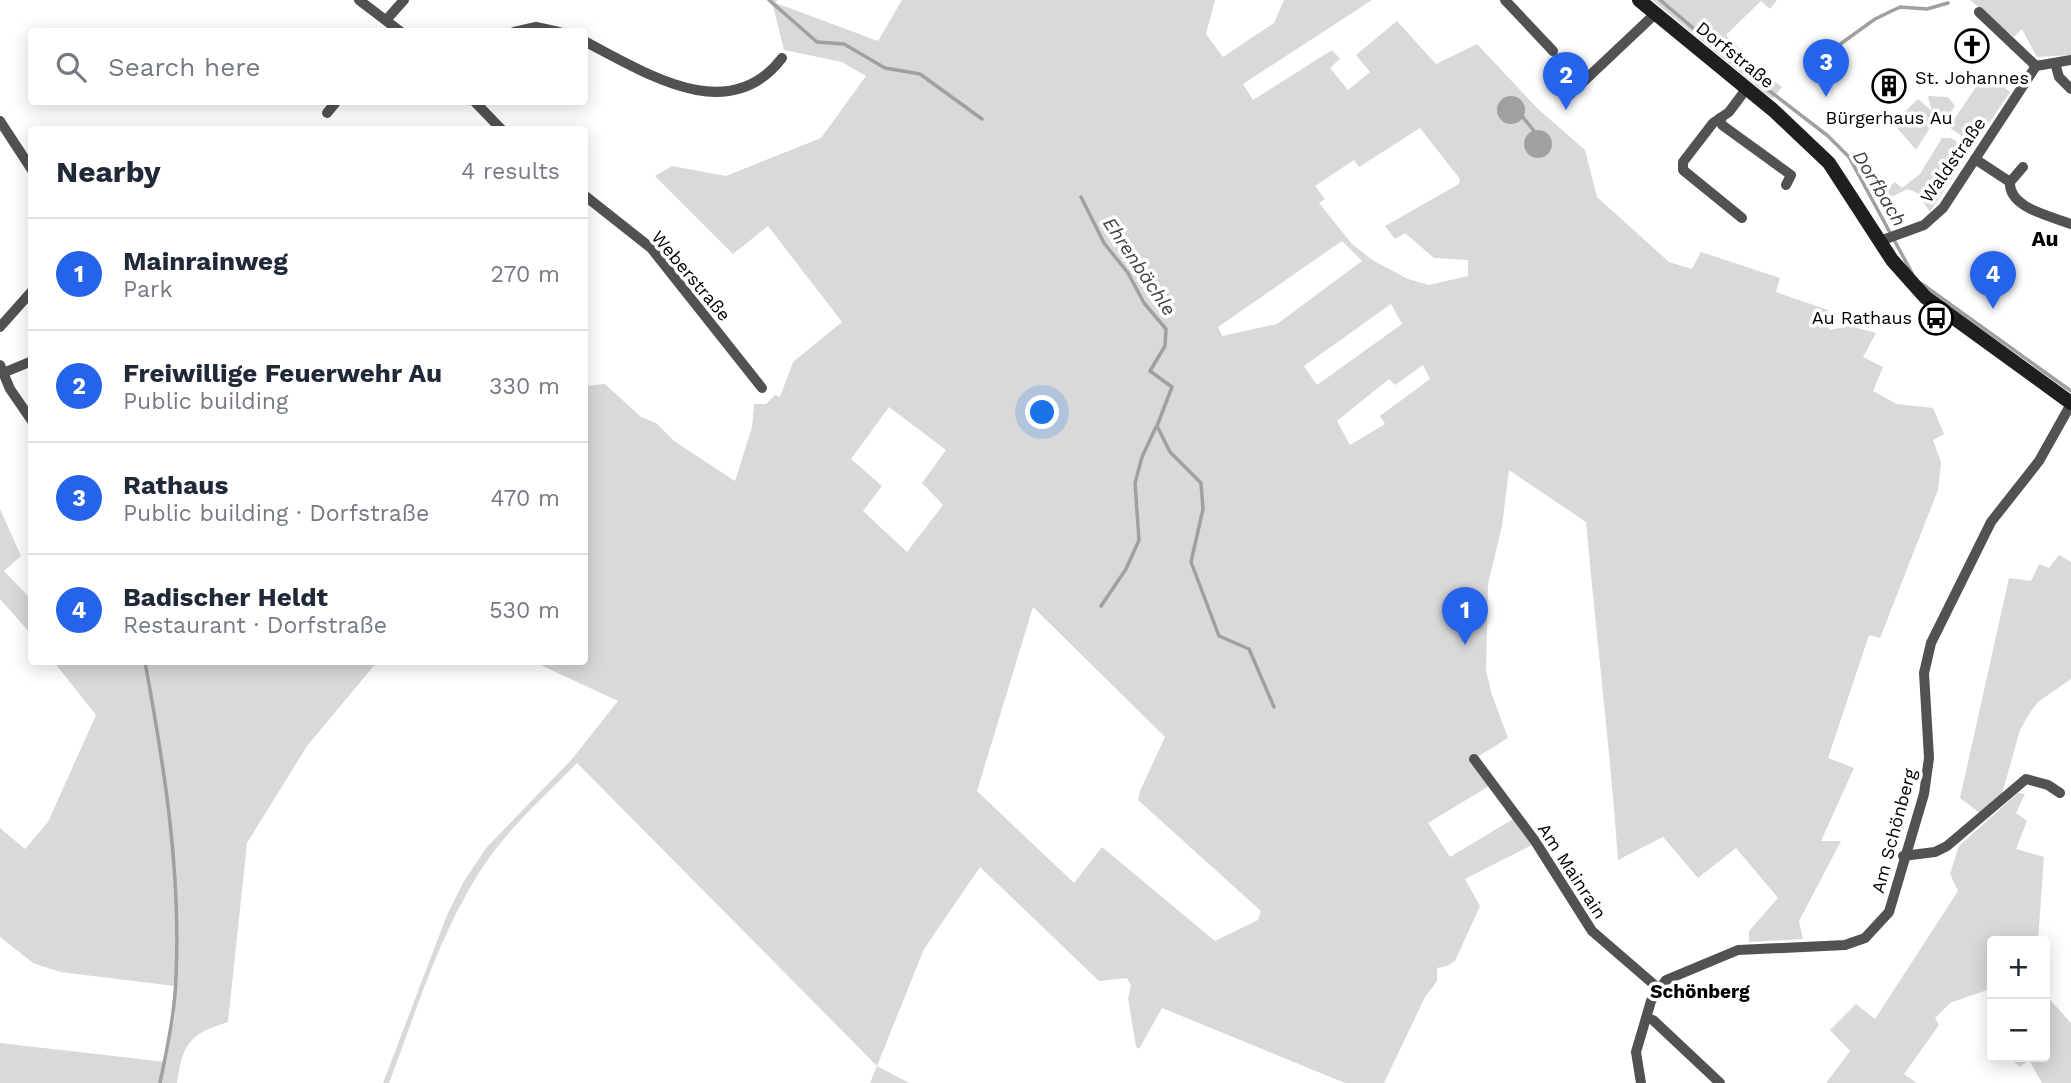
<!DOCTYPE html>
<html lang="en">
<head>
<meta charset="utf-8">
<style>
  :root { --surface:#fff; --page:#f6f6f7; --text:#1f2937; --muted:#747a83; --line:#e0e1e3; --accent:#2563eb }
  body { margin:0; font-family:"Work Sans",sans-serif; background:var(--page); color:var(--text) }
  .controls { position:absolute; right:21px; bottom:21px; display:grid; overflow:hidden; border-radius:7px; box-shadow:0 4px 18px #0003 }
  .controls button { width:63px; height:63px; display:grid; place-items:center; padding:0; border:0; border-bottom:2px solid var(--line); background:var(--surface); color:var(--text); font:35px sans-serif }
  .you { position:absolute; left:1043px; top:413px; width:24px; height:24px; margin:-18px; border:5px solid #fff; border-radius:50%; background:#1a73e8; box-shadow:0 0 0 10px #1a73e833 }
  .badge { display:grid; place-items:center; width:46px; height:46px; border-radius:50%; background:var(--accent); color:#fff; font-size:23px; font-weight:700 }
  .pin { position:absolute; translate:-50% -58px; filter:drop-shadow(0 2px 4px #0008) }
  .pin::after { content:''; position:absolute; top:37px; width:24px; height:21px; background:inherit; clip-path:polygon(0 0,100% 0,50% 100%) }
  .list { margin:0; padding:0; list-style:none }
  h2 { display:flex; justify-content:space-between; align-items:center; height:91px; margin:0; padding:0 28px; font-size:30px }
  h2 small { font-size:23px; font-weight:400; color:var(--muted) }
  .list li { display:grid; grid-template-columns:46px 1fr auto; gap:21px; align-items:center; box-sizing:border-box; height:112px; padding:0 28px; border-top:2px solid var(--line) }
  .list b { display:block; font-size:26px; white-space:nowrap }
  .list p { margin:0; font-size:23px; white-space:nowrap; color:var(--muted) }
  .list em { font-size:23px; font-style:normal; color:var(--muted) }
  .icon { flex:none; width:38px; height:38px; fill:none; stroke:currentColor; stroke-width:2; stroke-linecap:round; stroke-linejoin:round }
  .map { position:relative; flex:none; width:2071px; height:1083px; overflow:hidden }
  .search { position:absolute; background:var(--surface); box-shadow:0 4px 18px #0003; left:28px; top:28px; width:560px; height:77px; display:flex; align-items:center; gap:18px; box-sizing:border-box; padding:0 24px; border-radius:7px; color:var(--muted); font-size:26px }
  .panel { position:absolute; background:var(--surface); box-shadow:0 4px 18px #0003; left:28px; top:126px; width:560px; height:539px; border-radius:7px }
  .map>svg:first-child { display:block }
  .green { fill:#d9d9d9; fill-rule:evenodd }
  .water { fill:#a0a0a0 }
  .lines { fill:none; stroke-linecap:round; stroke-linejoin:round }
  .stream { stroke:#a0a0a0; stroke-width:3.5 }
  .minor { stroke:#525252; stroke-width:10 }
  .secondary { stroke:#1f1f1f; stroke-width:14 }
  .labels { text-anchor:middle; stroke-width:7; stroke-linejoin:round; paint-order:stroke }
  .street-label { font-size:18px; fill:#000; stroke:#fff }
  .poi-label { font-size:18px; fill:#000; stroke:#fff }
  .water-label { font-size:19px; font-style:italic; fill:#414141; stroke:#fff }
  .neighbourhood-label { font-size:19px; font-weight:bold; fill:#000; stroke:#fff }
  .quarter-label { font-size:21px; font-weight:bold; fill:#000; stroke:#fff }
</style>
</head>
<body>
<div class="map">
<svg width="2071" height="1083" viewBox="0 0 2071 1083">
  <rect width="100%" height="100%" fill="#fff"/>
  <g class="green">
    <path d="M 766,0 L 777,0 L 776,3 L 878,41 L 902,0 L 1215,0 L 1206,34 L 1223,57 L 1274,23 L 1284,0 L 1372,0 L 1243,84 L 1253,100 L 1332,50 L 1340,59 L 1330,68 L 1348,90 L 1370,72 L 1356,55 L 1397,21 L 1436,64 L 1477,44 L 1538,109 L 1585,150 L 1597,197 L 1669,262 L 1692,269 L 1701,252 L 1780,278 L 1776,292 L 1828,310 L 1829,330 L 1850,326 L 1876,333 L 1863,357 L 1883,367 L 1873,391 L 1897,404 L 1933,408 L 1944,434 L 1933,440 L 1941,462 L 1938,490 L 1880,638 L 1869,635 L 1828,758 L 1854,768 L 1821,841 L 1841,841 L 1799,921 L 1803,939 L 1749,942 L 1749,931 L 1778,898 L 1736,848 L 1698,878 L 1663,837 L 1618,860 C 1610,747 1596,635 1586,522 L 1509,470 L 1502,526 L 1488,584 L 1486,670 L 1492,695 L 1508,738 L 1474,759 L 1489,786 L 1428,823 L 1450,857 L 1513,819 L 1532,845 L 1465,879 L 1480,906 L 1455,961 L 1447,966 L 1437,968 L 1437,981 L 1425,997 L 1384,1083 L 1345,1083 L 1162,1008 L 1139,1049 L 1136,1047 L 1128,998 L 1131,986 L 1127,978 L 1099,981 L 980,867 L 924,949 L 877,1066 L 909,1083 L 870,1083 L 877,1066 L 577,763 C 547,794 514,823 489,858 C 442,925 418,1007 389,1083 L 383,1083 L 447,915 L 464,881 L 487,847 L 572,759 L 618,701 L 534,662 L 584,662 L 585,386 L 605,384 L 641,417 L 656,423 L 674,441 L 735,481 L 752,427 L 754,404 L 766,404 L 775,395 L 780,397 L 793,362 L 842,322 L 768,226 L 733,254 L 655,176 L 672,166 L 726,176 L 821,138 L 866,76 L 842,62 L 784,50 L 772,2 ZM 1420,128 L 1460,179 L 1459,184 L 1385,226 L 1395,239 L 1405,233 L 1434,258 L 1468,260 L 1468,276 L 1429,285 L 1408,279 L 1374,261 L 1352,244 L 1319,203 L 1325,199 L 1315,186 L 1354,160 L 1359,167 ZM 1342,241 L 1362,261 L 1277,324 L 1222,336 L 1218,327 ZM 1391,304 L 1402,324 L 1317,385 L 1304,366 ZM 1423,365 L 1430,379 L 1380,416 L 1385,424 L 1350,445 L 1337,421 L 1389,379 L 1395,385 ZM 889,407 L 946,450 L 922,483 L 943,505 L 907,552 L 863,511 L 882,486 L 851,459 ZM 1033,607 L 1165,737 L 1140,791 L 1138,800 L 1261,911 L 1258,920 L 1215,941 L 1102,847 L 1074,883 L 977,791 Z"/>
    <path d="M 1652,0 L 1777,0 L 1770,9 L 1761,1 L 1726,35 L 1753,65 L 1782,87 L 1772,99 Z"/>
    <path d="M 1970,0 L 2071,0 L 2071,55 L 2037,57 L 2022,29 L 2014,37 Z"/>
    <path d="M 1986,72 L 2010,92 L 1974,145 L 1949,127 Z"/>
    <path d="M 1928,96 L 1948,97 L 1955,106 L 1944,123 L 1936,118 L 1916,150 L 1893,123 L 1918,99 L 1932,111 Z"/>
    <path d="M 1942,138 L 1951,138 L 1970,151 L 1930,212 L 1917,193 L 1908,189 L 1889,198 L 1875,175 L 1878,173 L 1889,187 L 1895,182 L 1902,188 L 1920,174 Z"/>
    <path d="M 0,509 L 21,556 L 4,571 L 31,599 L 31,634 L 0,599 Z"/>
    <path d="M 2059,555 L 2071,562 L 2071,679 L 2038,702 L 2029,714 L 2020,730 L 2002,794 L 1981,814 L 1960,798 L 2009,578 L 2031,581 L 2039,564 L 2049,568 Z"/>
    <path d="M 54,662 L 377,662 L 307,746 L 247,843 L 228,1022 C 190,1034 183,1042 177,1083 L 0,1083 L 0,1043 L 166,1062 L 175,1014 L 175,986 L 60,972 L 33,963 L 0,937 L 0,828 L 25,849 L 48,822 L 96,715 Z"/>
    <path d="M 2018,793 L 2025,794 L 2016,813 L 2027,821 L 2016,849 L 2044,857 L 2038,941 L 1992,941 L 1992,992 L 1987,990 L 1950,1003 L 1935,1018 L 1939,1025 L 1904,1074 L 1917,1083 L 1826,1083 L 1850,1051 L 1830,1030 L 1856,1004 L 1875,1019 L 1958,891 L 1950,874 L 1959,846 Z"/>
    <path d="M 2045,994 L 2071,1023 L 2071,1083 L 2042,1083 L 2029,1060 L 2020,1067 L 2008,1057 L 2045,1057 Z"/>
  </g>
  <g class="water">
    <circle cx="1511" cy="110" r="14"/>
    <circle cx="1538" cy="144" r="14"/>
  </g>
  <g class="lines">
    <g class="stream">
      <path d="M 769,0 L 817,42 L 844,44 L 885,68 L 920,74 L 982,119"/>
      <path d="M 1660,0 L 1745,72 L 1828,136 L 1849,157 L 1912,273"/>
      <path d="M 1824,61 L 1839,45 L 1875,19 L 1900,7 L 1927,9 L 1948,3"/>
      <path d="M 1522,116 L 1534,131"/>
      <path d="M 1081,197 L 1104,243 L 1128,273 L 1144,303 L 1166,329 L 1165,346 L 1150,371 L 1172,387 L 1157,426 L 1170,452 L 1201,483 L 1203,509 L 1191,562 L 1219,636 L 1249,649 L 1274,707"/>
      <path d="M 1922,284 L 2071,391"/>
      <path d="M 1101,606 L 1126,569 L 1139,540 L 1135,483 L 1142,457 L 1156,427"/>
      <path d="M 145,662 C 164,765 181,870 176,977 C 175,1012 167,1049 160,1083"/>
    </g>
    <g class="minor">
      <path d="M 359,0 L 401,32"/>
      <path d="M 1505,0 L 1553,51"/>
      <path d="M 1979,12 L 2036,66"/>
      <path d="M 387,19 L 404,0"/>
      <path d="M 514,32 L 536,27 L 559,32"/>
      <path d="M 584,41 C 646,73 729,128 782,58"/>
      <path d="M 2055,63 L 2059,77 L 2071,89"/>
      <path d="M 1566,98 L 1655,14"/>
      <path d="M 475,102 L 502,130"/>
      <path d="M 327,113 L 336,102"/>
      <path d="M 1720,118 L 1722,125 L 1791,175 L 1786,185"/>
      <path d="M 0,121 L 32,170"/>
      <path d="M 1975,159 L 2010,182 C 2008,208 2051,216 2071,224"/>
      <path d="M 2010,182 L 2023,167"/>
      <path d="M 584,195 L 651,248 L 762,388"/>
      <path d="M 1742,218 L 1683,170 L 1683,162 L 1713,123 L 1729,112 L 1747,88"/>
      <path d="M 1880,241 L 1924,225 L 1943,208 L 2036,66 L 2071,60"/>
      <path d="M 0,327 L 32,291"/>
      <path d="M 0,365 L 10,389 L 32,421"/>
      <path d="M 3,373 L 32,361"/>
      <path d="M 1474,759 L 1535,841 L 1592,931 L 1658,988"/>
      <path d="M 1903,856 L 1935,852 L 1947,846 L 2026,779 L 2048,785 L 2060,793"/>
      <path d="M 1646,1018 L 1653,1020 L 1720,1083"/>
      <path d="M 1641,1083 L 1636,1052 L 1651,1001 L 1666,980 L 1738,950 L 1845,945 L 1865,938 L 1889,912 L 1924,794 L 1929,758 L 1924,673 L 1931,643 L 1991,522 L 2039,461 L 2071,404"/>
    </g>
    <path class="secondary" d="M 1639,0 L 1773,110 L 1829,163 L 1892,260 L 1925,297 L 2071,403"/>
  </g>
  <defs>
    <symbol id="church-ring" viewBox="-11 -11 22 22"><circle r="9.5" fill="#fff" stroke="#000" stroke-width="1.5"/><path d="M-1.2-6h2.4v3.5h3.3v2.4h-3.3V6h-2.4V-.1h-3.3v-2.4h3.3Z" fill="#000"/></symbol>
    <symbol id="building-ring" viewBox="-11 -11 22 22"><circle r="9.5" fill="#fff" stroke="#000" stroke-width="1.5"/><path d="M-4-6H4V6H1V3H-1V6H-4ZM-2.5-4.3h1.7v1.8h-1.7ZM.8-4.3h1.7v1.8H.8ZM-2.5-1h1.7V.8h-1.7ZM.8-1h1.7V.8H.8Z" fill="#000"/></symbol>
    <symbol id="bus-ring" viewBox="-11 -11 22 22"><circle r="9.5" fill="#fff" stroke="#000" stroke-width="1.5"/><path d="M-5-6H5V4H4V6H2V4H-2V6H-4V4H-5ZM-3.5-4V0h7V-4ZM-3.5 1.2v1.5H-2V1.2ZM2 1.2v1.5H3.5V1.2Z" fill="#000"/></symbol>
  </defs>
  <g fill-rule="evenodd">
    <use href="#church-ring" x="1953" y="27" width="38" height="38"/>
    <use href="#building-ring" x="1870" y="67" width="38" height="38"/>
    <use href="#bus-ring" x="1917" y="299" width="38" height="38"/>
  </g>
  <g class="labels">
    <g class="street-label">
      <text transform="translate(1735 55) rotate(39)" y="6">Dorfstraße</text>
      <text transform="translate(1953 160) rotate(-55)" y="6">Waldstraße</text>
      <text transform="translate(691 276) rotate(50)" y="6">Weberstraße</text>
      <text transform="translate(1894 831) rotate(-75)" y="6">Am Schönberg</text>
      <text transform="translate(1572 871) rotate(57)" y="6">Am Mainrain</text>
    </g>
    <g class="poi-label">
      <text x="1972" y="84">St. Johannes</text>
      <text x="1889" y="124">Bürgerhaus Au</text>
      <text x="1912" y="324" text-anchor="end">Au Rathaus</text>
    </g>
    <g class="water-label">
      <text transform="translate(1880 188) rotate(59)" y="7">Dorfbach</text>
      <text transform="translate(1140 266) rotate(56)" y="7">Ehrenbächle</text>
    </g>
    <g class="neighbourhood-label">
      <text x="1700" y="998">Schönberg</text>
    </g>
    <g class="quarter-label">
      <text x="2045" y="246">Au</text>
    </g>
  </g>
</svg>
<div class="controls">
<button>+</button>
<button>−</button>
</div>
<div class="you"></div>
<div class="pin badge" style="left:1465px;top:645px">1</div>
<div class="pin badge" style="left:1566px;top:110px">2</div>
<div class="pin badge" style="left:1826px;top:97px">3</div>
<div class="pin badge" style="left:1993px;top:309px">4</div>
<div class="search"><svg class="icon" aria-label="search" viewBox="0 0 24 24"><circle cx="10" cy="10" r="6"/><path d="M15 15l6 6"/></svg>Search here</div>
<section class="panel">
<h2>Nearby<small>4 results</small></h2>
<ul class="list">
<li><span class="badge">1</span><div><b>Mainrainweg</b><p>Park</p></div><em>270 m</em></li>
<li><span class="badge">2</span><div><b>Freiwillige Feuerwehr Au</b><p>Public building</p></div><em>330 m</em></li>
<li><span class="badge">3</span><div><b>Rathaus</b><p>Public building · Dorfstraße</p></div><em>470 m</em></li>
<li><span class="badge">4</span><div><b>Badischer Heldt</b><p>Restaurant · Dorfstraße</p></div><em>530 m</em></li>
</ul>
</section>
</div>
</body>
</html>
